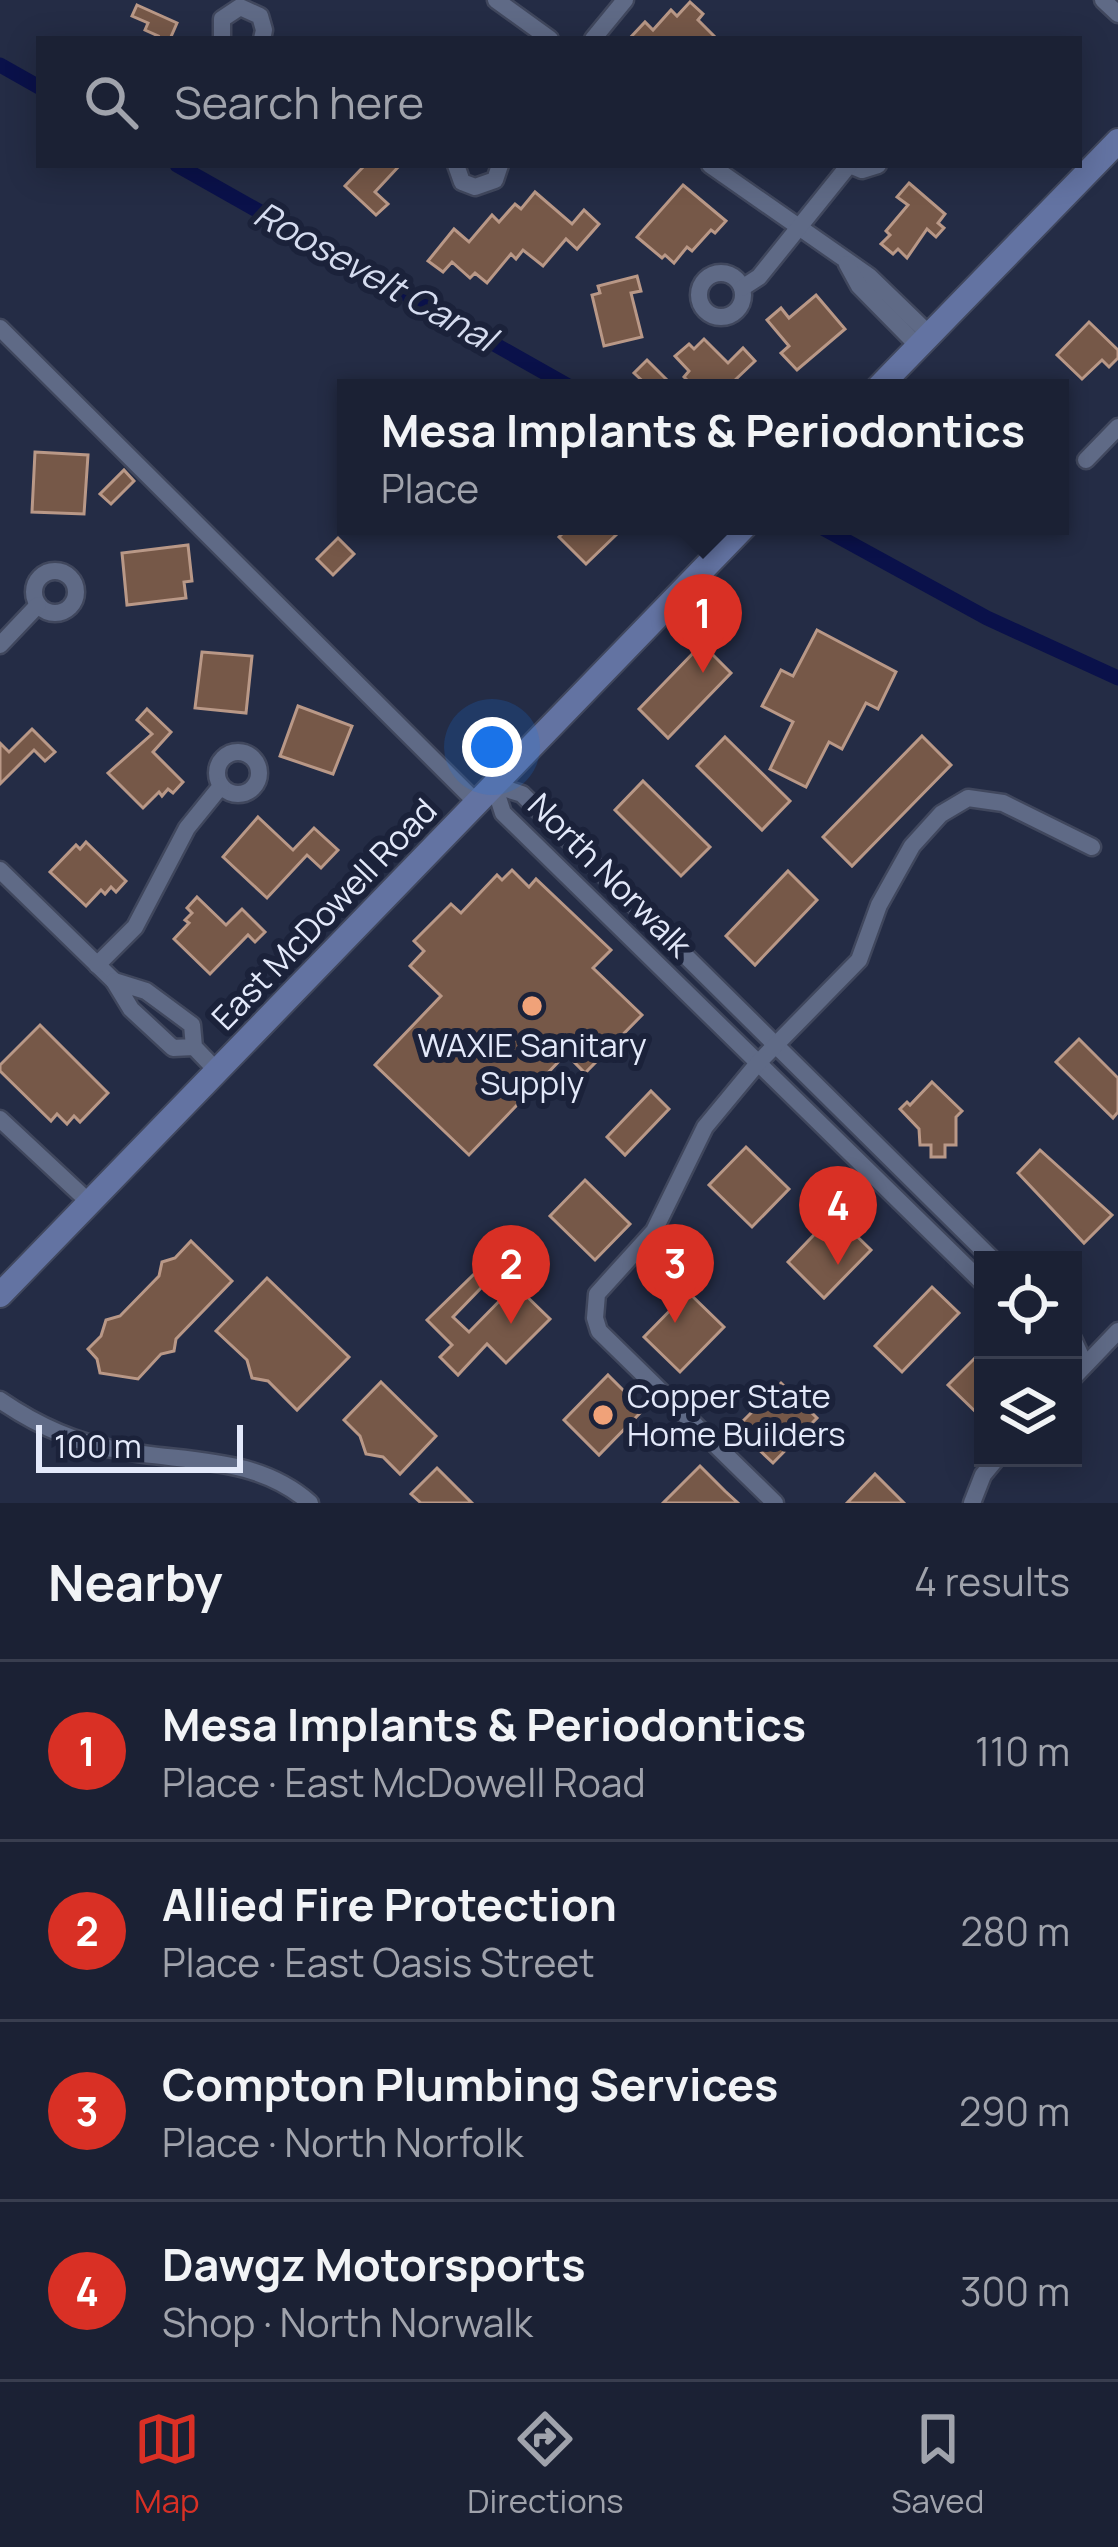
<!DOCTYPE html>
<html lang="en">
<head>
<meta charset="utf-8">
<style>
  :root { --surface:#1b2134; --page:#282e40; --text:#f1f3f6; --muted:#a0a3ac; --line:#393e4f; --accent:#d93025 }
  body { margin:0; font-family:Manrope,sans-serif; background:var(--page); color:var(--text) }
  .controls { position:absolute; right:36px; bottom:36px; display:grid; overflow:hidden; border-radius:0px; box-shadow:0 6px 30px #0003 }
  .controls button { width:108px; height:108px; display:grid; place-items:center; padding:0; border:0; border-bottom:3px solid var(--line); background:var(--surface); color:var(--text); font:60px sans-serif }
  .scale { position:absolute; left:36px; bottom:30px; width:207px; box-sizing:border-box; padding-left:12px; border:6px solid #e3e9fa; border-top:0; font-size:33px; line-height:42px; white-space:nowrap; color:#e3e9fa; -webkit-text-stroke:9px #1b223a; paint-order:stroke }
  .you { position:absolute; left:492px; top:747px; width:42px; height:42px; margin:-30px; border:9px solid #fff; border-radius:50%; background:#1a73e8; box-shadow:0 0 0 18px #1a73e833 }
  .badge { display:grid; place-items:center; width:78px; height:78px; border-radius:50%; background:var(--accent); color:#fff; font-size:39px; font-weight:700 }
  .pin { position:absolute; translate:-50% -99px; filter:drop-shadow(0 3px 6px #0008) }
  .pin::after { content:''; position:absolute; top:63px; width:42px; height:36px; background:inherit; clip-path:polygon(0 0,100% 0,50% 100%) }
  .popup { position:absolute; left:337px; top:379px; width:732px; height:156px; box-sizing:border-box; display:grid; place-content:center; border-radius:0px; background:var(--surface); filter:drop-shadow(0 3px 9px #0005); font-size:39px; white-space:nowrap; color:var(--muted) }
  .popup b { font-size:45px; color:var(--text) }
  .popup::after { content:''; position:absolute; left:50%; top:100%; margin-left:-24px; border:24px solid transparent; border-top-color:var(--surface) }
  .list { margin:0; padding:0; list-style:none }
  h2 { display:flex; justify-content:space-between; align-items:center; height:156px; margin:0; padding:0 48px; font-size:51px }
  h2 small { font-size:39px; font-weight:400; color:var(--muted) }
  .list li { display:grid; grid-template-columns:78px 1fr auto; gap:36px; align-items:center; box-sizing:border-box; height:180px; padding:0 48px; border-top:3px solid var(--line) }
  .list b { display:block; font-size:45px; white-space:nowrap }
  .list p { margin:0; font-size:39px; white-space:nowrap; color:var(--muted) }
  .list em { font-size:39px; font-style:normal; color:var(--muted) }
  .icon { flex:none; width:66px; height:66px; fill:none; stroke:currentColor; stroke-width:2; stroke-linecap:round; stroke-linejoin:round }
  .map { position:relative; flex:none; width:1118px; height:1503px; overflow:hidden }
  .search { position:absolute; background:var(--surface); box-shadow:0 6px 30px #0003; left:36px; right:36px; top:36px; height:132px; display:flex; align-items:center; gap:30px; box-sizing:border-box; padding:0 42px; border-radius:0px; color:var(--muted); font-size:45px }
  .sheet { height:876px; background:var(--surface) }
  nav { display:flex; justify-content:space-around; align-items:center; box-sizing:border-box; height:168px; border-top:3px solid var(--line); background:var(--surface); font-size:33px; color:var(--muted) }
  nav a { display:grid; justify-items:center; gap:6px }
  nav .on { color:var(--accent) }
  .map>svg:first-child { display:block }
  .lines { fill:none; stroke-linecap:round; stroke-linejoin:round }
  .canal { stroke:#0a114a; stroke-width:15 }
  .building { fill:#765848; stroke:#b99887; stroke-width:3 }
  .street-casing { stroke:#40475d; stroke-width:21 }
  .secondary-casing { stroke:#40475d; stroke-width:28 }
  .street { stroke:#5f6a86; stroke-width:16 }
  .secondary { stroke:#6373a2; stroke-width:24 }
  .poi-dot { fill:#f0a279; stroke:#1b223a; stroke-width:4.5 }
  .labels { text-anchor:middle; stroke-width:12; stroke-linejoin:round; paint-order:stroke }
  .street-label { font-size:33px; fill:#e3e9fa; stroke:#1b223a }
  .poi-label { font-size:33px; fill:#e3e9fa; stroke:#1b223a }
  .water-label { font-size:36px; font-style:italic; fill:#d5dcef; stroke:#1b223a }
</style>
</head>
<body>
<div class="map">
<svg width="1118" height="1503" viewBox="0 0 1118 1503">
  <rect width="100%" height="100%" fill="#242c45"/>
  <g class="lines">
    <g class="canal">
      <path d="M 0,65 L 39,87"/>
      <path d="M 177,165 L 572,388"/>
      <path d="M 819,526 L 987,618 L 1118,678"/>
    </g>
  </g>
  <g class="building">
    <path d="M 690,2 L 703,14 L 698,20 L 717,39 L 629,39 L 645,22 L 653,30 L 671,10 L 677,16 Z"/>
    <path d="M 137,5 L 177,23 L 170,39 L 156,39 L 158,36 L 145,30 L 148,23 L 132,16 Z"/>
    <path d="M 365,165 L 400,165 L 375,192 L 388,204 L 376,215 L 345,186 Z"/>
    <path d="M 909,183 L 945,214 L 938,223 L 944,228 L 936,237 L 927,229 L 907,258 L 898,249 L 893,254 L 881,244 L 890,235 L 886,231 L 908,205 L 897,197 Z"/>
    <path d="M 683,185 L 726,221 L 715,233 L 711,230 L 692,251 L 687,247 L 674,263 L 665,255 L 662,258 L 637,237 Z"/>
    <path d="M 535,192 L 572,224 L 584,210 L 599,224 L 577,249 L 566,239 L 543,266 L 523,250 L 516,259 L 511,254 L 487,283 L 475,273 L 470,278 L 452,262 L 443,272 L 428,261 L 454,229 L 469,242 L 492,215 L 499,222 L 515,204 L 521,209 Z"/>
    <path d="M 637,276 L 641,291 L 631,293 L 642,337 L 604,346 L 592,295 L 600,293 L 598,286 Z"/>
    <path d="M 816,295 L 845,329 L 797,370 L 781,353 L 789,346 L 767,320 L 781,308 L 789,318 Z"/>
    <path d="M 1089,322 L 1118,350 L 1118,358 L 1109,367 L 1102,360 L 1082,379 L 1057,355 Z"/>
    <path d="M 704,339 L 728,363 L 743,348 L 755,361 L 733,382 L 739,388 L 695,388 L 684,377 L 689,371 L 675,356 L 689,344 L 694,349 Z"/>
    <path d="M 647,360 L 675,388 L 650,388 L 634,373 Z"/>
    <path d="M 35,452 L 88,455 L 84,514 L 32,512 Z"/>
    <path d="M 124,470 L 134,481 L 111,504 L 100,494 Z"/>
    <path d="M 570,526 L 611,526 L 618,533 L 586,564 L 559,537 Z"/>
    <path d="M 338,538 L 354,554 L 333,575 L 317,559 Z"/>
    <path d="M 188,545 L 192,581 L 184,582 L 186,598 L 127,605 L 122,553 Z"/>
    <path d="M 817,630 L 896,672 L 878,709 L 866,703 L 842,749 L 829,742 L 806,787 L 770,769 L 793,722 L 762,706 L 781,670 L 793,676 Z"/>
    <path d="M 702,644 L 731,673 L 668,738 L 639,709 Z"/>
    <path d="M 202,652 L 252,656 L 246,713 L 195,708 Z"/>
    <path d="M 298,706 L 352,726 L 333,774 L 280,756 Z"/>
    <path d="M 147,709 L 171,732 L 153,752 L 183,782 L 173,793 L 168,789 L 162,796 L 159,792 L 143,808 L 108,773 L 152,734 L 137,720 Z"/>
    <path d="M 32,729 L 55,752 L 45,761 L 34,750 L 0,784 L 0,743 L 9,752 Z"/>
    <path d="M 922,736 L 951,765 L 852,866 L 823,837 Z"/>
    <path d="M 725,737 L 790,801 L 762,830 L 697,766 Z"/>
    <path d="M 643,781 L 710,847 L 681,876 L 615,810 Z"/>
    <path d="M 258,817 L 293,850 L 314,828 L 338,850 L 321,868 L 307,855 L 267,898 L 223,857 Z"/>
    <path d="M 86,842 L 126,881 L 116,892 L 111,887 L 105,894 L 101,890 L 86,906 L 50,872 L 76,845 L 80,849 Z"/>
    <path d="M 512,870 L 529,887 L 536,879 L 611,950 L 593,968 L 642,1015 L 585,1073 L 566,1054 L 469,1155 L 375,1065 L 441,996 L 410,966 L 424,951 L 414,941 L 451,904 L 461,913 L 497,875 L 502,880 Z"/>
    <path d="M 788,871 L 817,900 L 755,965 L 726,936 Z"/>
    <path d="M 197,897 L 226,925 L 242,909 L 265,932 L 255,942 L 248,935 L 210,974 L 174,939 L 189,923 L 185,920 L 192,913 L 187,908 Z"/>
    <path d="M 40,1025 L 108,1093 L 80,1122 L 74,1116 L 67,1124 L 57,1114 L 51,1121 L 0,1071 L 0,1065 Z"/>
    <path d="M 1079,1039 L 1118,1078 L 1118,1112 L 1113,1118 L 1056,1062 Z"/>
    <path d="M 932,1082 L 962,1111 L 956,1117 L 956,1145 L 945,1145 L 945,1157 L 931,1157 L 931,1145 L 920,1145 L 919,1129 L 900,1109 L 907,1102 L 910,1105 Z"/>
    <path d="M 651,1091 L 669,1109 L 625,1155 L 607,1137 Z"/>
    <path d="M 746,1147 L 789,1189 L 752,1227 L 709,1185 Z"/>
    <path d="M 1040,1150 L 1112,1215 L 1084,1243 L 1018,1173 Z"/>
    <path d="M 585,1180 L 630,1224 L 595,1260 L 550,1216 Z"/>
    <path d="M 834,1214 L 871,1250 L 824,1298 L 788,1262 Z"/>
    <path d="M 510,1239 L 534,1262 L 526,1271 L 511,1257 L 453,1317 L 469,1332 L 515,1285 L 550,1319 L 506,1363 L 487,1344 L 458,1375 L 440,1357 L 452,1345 L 427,1320 Z"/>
    <path d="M 191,1241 L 232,1281 L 176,1339 L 174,1351 L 161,1354 L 138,1379 L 100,1373 L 97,1359 L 88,1349 L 101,1336 L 106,1320 L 120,1316 L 159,1276 L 162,1262 L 175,1258 Z"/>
    <path d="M 267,1278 L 349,1357 L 297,1410 L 268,1381 L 252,1378 L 247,1360 L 216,1331 Z"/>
    <path d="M 932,1287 L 959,1313 L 902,1372 L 875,1346 Z"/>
    <path d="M 688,1292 L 724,1327 L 680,1372 L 644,1337 Z"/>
    <path d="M 983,1350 L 983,1419 L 948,1385 Z"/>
    <path d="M 608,1375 L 643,1410 L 599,1455 L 564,1420 Z"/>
    <path d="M 381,1382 L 436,1436 L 400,1474 L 383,1457 L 366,1454 L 360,1436 L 344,1420 Z"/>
    <path d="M 781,1383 L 817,1418 L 773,1463 L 736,1428 Z"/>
    <path d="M 700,1466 L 725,1491 L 738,1503 L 663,1503 Z"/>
    <path d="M 437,1468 L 472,1503 L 421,1503 L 411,1494 Z"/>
    <path d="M 875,1474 L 904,1503 L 847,1503 Z"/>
  </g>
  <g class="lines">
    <defs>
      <g id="street">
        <path d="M 496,0 L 550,39"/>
        <path d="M 1103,0 L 1118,14"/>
        <path d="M 222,39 L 222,19 L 240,7 L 260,16 L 264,30 L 262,39"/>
        <path d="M 593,39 L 625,0"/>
        <path d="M 456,165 L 462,182 L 475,187 L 495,180 L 500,165"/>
        <path d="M 710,165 L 869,276 L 930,335"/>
        <path d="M 850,165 L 862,170 L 878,165"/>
        <path d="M 847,264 L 859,286 L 919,347"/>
        <circle cx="721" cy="295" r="22"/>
        <path d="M 742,288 L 759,277 L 849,165"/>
        <path d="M 0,328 L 477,803"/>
        <path d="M 1086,460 L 1118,427"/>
        <circle cx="55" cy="592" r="21"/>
        <path d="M 0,645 L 38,605"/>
        <circle cx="238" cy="773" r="21"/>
        <path d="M 494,785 L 503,813 L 983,1283"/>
        <path d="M 494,785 L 522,794 L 993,1260"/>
        <path d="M 0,870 L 114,981"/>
        <path d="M 97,965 L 135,927 L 187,828 L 221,786"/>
        <path d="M 194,1047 L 173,1048 L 131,1009 L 114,981 L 146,991 L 192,1025 L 194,1047 L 217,1071"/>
        <path d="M 0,1119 L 90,1203"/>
        <path d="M 1073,1339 L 1085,1365"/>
        <path d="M 1073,1378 L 1118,1331"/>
        <path d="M 0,1400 C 35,1424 76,1443 118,1450 C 185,1463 256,1455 310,1503"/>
        <path d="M 775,1503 L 599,1331 L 595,1318 L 597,1294 L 654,1231 L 705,1127 L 758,1063 L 859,960 L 879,905 L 912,846 L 941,814 L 968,798 L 1003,803 L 1092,847"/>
        <path d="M 972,1503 L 983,1475 L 997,1458"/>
      </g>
      <g id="secondary">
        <path d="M 878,388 L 1118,141"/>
        <path d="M 0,1295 L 745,526"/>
      </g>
    </defs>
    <use href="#street" class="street-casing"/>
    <use href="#secondary" class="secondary-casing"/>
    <use href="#street" class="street"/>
    <use href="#secondary" class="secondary"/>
  </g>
  <g class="poi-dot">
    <circle cx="532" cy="1006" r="12"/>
    <circle cx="603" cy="1415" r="12"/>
  </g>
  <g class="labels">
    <g class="street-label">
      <text transform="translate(610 875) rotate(45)" y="12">North Norwalk</text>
      <text transform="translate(324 914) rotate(-46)" y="12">East McDowell Road</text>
    </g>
    <g class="poi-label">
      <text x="532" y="1057">WAXIE Sanitary<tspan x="532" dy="38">Supply</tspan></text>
      <text x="627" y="1408" text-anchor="start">Copper State<tspan x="627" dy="38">Home Builders</tspan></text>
    </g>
    <g class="water-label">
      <text transform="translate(375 276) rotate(29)" y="13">Roosevelt Canal</text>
    </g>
  </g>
</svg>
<div class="controls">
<button><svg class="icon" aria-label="locate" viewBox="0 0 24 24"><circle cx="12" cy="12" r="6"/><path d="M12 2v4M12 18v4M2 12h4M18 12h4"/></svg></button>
<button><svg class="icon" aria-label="layers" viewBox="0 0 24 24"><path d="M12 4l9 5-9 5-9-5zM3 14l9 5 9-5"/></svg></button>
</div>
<div class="scale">100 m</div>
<div class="you"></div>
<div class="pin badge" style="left:703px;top:673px">1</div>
<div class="popup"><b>Mesa Implants &amp; Periodontics</b>Place</div>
<div class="pin badge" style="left:511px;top:1324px">2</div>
<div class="pin badge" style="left:675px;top:1323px">3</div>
<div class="pin badge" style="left:838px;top:1265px">4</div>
<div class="search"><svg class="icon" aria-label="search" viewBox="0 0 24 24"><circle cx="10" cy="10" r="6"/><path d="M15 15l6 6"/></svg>Search here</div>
</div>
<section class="sheet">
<h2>Nearby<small>4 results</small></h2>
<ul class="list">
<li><span class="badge">1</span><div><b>Mesa Implants &amp; Periodontics</b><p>Place · East McDowell Road</p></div><em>110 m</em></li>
<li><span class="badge">2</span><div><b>Allied Fire Protection</b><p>Place · East Oasis Street</p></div><em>280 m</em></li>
<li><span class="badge">3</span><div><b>Compton Plumbing Services</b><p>Place · North Norfolk</p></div><em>290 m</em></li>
<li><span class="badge">4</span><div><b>Dawgz Motorsports</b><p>Shop · North Norwalk</p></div><em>300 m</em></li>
</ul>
</section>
<nav>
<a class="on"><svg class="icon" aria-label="map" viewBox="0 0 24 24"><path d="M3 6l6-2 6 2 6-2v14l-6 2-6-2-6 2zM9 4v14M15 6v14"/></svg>Map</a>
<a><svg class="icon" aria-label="directions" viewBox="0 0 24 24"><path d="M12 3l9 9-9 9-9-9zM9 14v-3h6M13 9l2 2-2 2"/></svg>Directions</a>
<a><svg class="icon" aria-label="saved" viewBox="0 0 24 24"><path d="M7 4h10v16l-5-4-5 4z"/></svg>Saved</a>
</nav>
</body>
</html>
